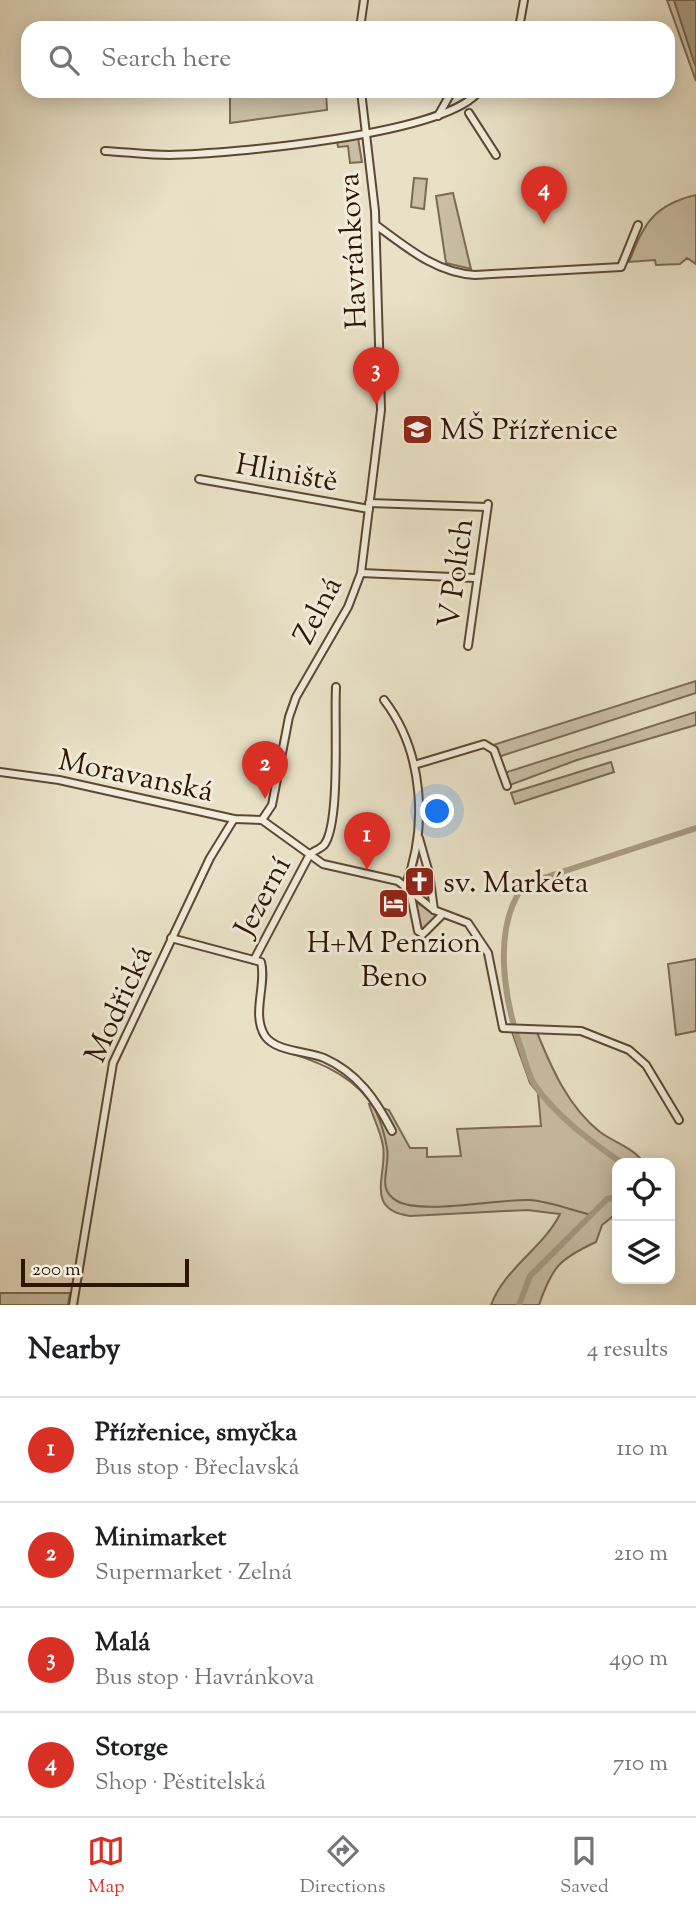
<!DOCTYPE html>
<html lang="en">
<head>
<meta charset="utf-8">
<style>
  :root { --surface:#fff; --page:#f6f6f6; --text:#202124; --muted:#757577; --line:#e0e0e0; --accent:#d93025 }
  body { margin:0; font-family:"Sorts Mill Goudy",serif; background:var(--page); color:var(--text) }
  .controls { position:absolute; right:21px; bottom:21px; display:grid; overflow:hidden; border-radius:14px; box-shadow:0 4px 18px #0003 }
  .controls button { width:63px; height:63px; display:grid; place-items:center; padding:0; border:0; border-bottom:2px solid var(--line); background:var(--surface); color:var(--text); font:35px sans-serif }
  .scale { position:absolute; left:21px; bottom:18px; width:168px; box-sizing:border-box; padding-left:7px; border:4px solid #2d1500; border-top:0; font-size:19px; line-height:24px; white-space:nowrap; color:#2d1500; -webkit-text-stroke:5px #f1ecdb; paint-order:stroke }
  .you { position:absolute; left:438px; top:812px; width:24px; height:24px; margin:-18px; border:5px solid #fff; border-radius:50%; background:#1a73e8; box-shadow:0 0 0 10px #1a73e833 }
  .badge { display:grid; place-items:center; width:46px; height:46px; border-radius:50%; background:var(--accent); color:#fff; font-size:23px; font-weight:700 }
  .pin { position:absolute; translate:-50% -58px; filter:drop-shadow(0 2px 4px #0008) }
  .pin::after { content:''; position:absolute; top:37px; width:24px; height:21px; background:inherit; clip-path:polygon(0 0,100% 0,50% 100%) }
  .list { margin:0; padding:0; list-style:none }
  h2 { display:flex; justify-content:space-between; align-items:center; height:91px; margin:0; padding:0 28px; font-size:30px }
  h2 small { font-size:23px; font-weight:400; color:var(--muted) }
  .list li { display:grid; grid-template-columns:46px 1fr auto; gap:21px; align-items:center; box-sizing:border-box; height:105px; padding:0 28px; border-top:2px solid var(--line) }
  .list b { display:block; font-size:26px; white-space:nowrap }
  .list p { margin:0; font-size:23px; white-space:nowrap; color:var(--muted) }
  .list em { font-size:23px; font-style:normal; color:var(--muted) }
  .icon { flex:none; width:38px; height:38px; fill:none; stroke:currentColor; stroke-width:2; stroke-linecap:round; stroke-linejoin:round }
  .map { position:relative; flex:none; width:696px; height:1305px; overflow:hidden }
  .search { position:absolute; background:var(--surface); box-shadow:0 4px 18px #0003; left:21px; right:21px; top:21px; height:77px; display:flex; align-items:center; gap:18px; box-sizing:border-box; padding:0 24px; border-radius:21px; color:var(--muted); font-size:26px }
  .sheet { height:511px; background:var(--surface) }
  nav { display:flex; justify-content:space-around; align-items:center; box-sizing:border-box; height:98px; border-top:2px solid var(--line); background:var(--surface); font-size:19px; color:var(--muted) }
  nav a { display:grid; justify-items:center; gap:4px }
  nav .on { color:var(--accent) }
  .map>svg:first-child { display:block }
  .green { fill:#c9bea5; stroke:#7b6a52; stroke-width:2 }
  .water { fill:#a99c83; stroke:#77664f; stroke-width:2 }
  .lines { fill:none; stroke-linecap:round; stroke-linejoin:round }
  .stream { stroke:#77664f; stroke-width:2 }
  .canal { stroke:#a99c83; stroke-width:6 }
  .minor-casing { stroke:#5c4832; stroke-width:10 }
  .minor { stroke:#f1ecdb; stroke-width:6 }
  .labels { text-anchor:middle; stroke-width:6; stroke-linejoin:round; paint-order:stroke }
  .street-label { font-size:30px; fill:#2d1500; stroke:#f1ecdb }
  .poi-label { font-size:30px; fill:#2d1500; stroke:#f1ecdb; text-anchor:start }
</style>
</head>
<body>
<div class="map">
<svg width="696" height="1305" viewBox="0 0 696 1305">
  <rect width="100%" height="100%" fill="#e9e1c7"/>
  <filter id="stains"><feTurbulence type="fractalNoise" baseFrequency=".00286" numOctaves="4"/><feColorMatrix values="0 0 0 0 .2 0 0 0 0 .09 0 0 0 0 .02 0 0 0 .5 -.17"/></filter>
  <radialGradient id="worn" r=".72"><stop offset=".6" stop-color="#630" stop-opacity="0"/><stop offset="1" stop-color="#630" stop-opacity=".3"/></radialGradient>
  <g class="green">
    <path d="M 667,0 L 674,0 L 696,67 L 696,81 Z"/>
    <path d="M 230,91 L 326,91 L 327,110 L 230,123 Z"/>
    <path d="M 358,138 L 362,162 L 350,163 L 348,146 L 338,147 L 337,141 Z"/>
    <path d="M 414,178 L 427,179 L 424,209 L 411,207 Z"/>
    <path d="M 453,193 L 471,269 L 446,263 L 436,196 Z"/>
    <path d="M 696,195 L 696,264 L 687,258 L 680,264 L 656,265 L 655,260 L 629,262 C 644,224 653,205 696,195 Z"/>
    <path d="M 696,681 L 696,693 L 498,757 L 493,745 Z"/>
    <path d="M 696,712 L 696,725 L 577,760 L 510,785 L 504,773 Z"/>
    <path d="M 611,762 L 614,772 L 515,804 L 511,793 Z"/>
    <path d="M 426,875 L 428,877 L 432,904 L 409,885 L 413,876 Z"/>
    <path d="M 413,900 L 437,916 L 427,930 L 420,931 Z"/>
    <path d="M 696,959 L 696,1031 L 676,1035 L 668,964 Z"/>
    <path d="M 536,1030 C 551,1067 568,1107 600,1132 C 615,1143 634,1148 644,1163 L 617,1163 L 617,1213 L 602,1225 L 596,1242 C 559,1259 552,1267 539,1305 L 491,1305 C 504,1269 544,1247 560,1214 L 527,1210 L 410,1216 C 363,1210 388,1173 383,1146 C 381,1132 373,1117 369,1104 L 389,1110 L 410,1148 L 427,1148 L 427,1157 L 461,1156 L 457,1129 L 541,1126 L 538,1093 L 530,1083 L 512,1032 Z"/>
    <path d="M 0,1293 L 70,1293 L 68,1305 L 0,1305 Z"/>
  </g>
  <path class="water" d="M 674,0 L 696,0 L 696,67 L 694,62 Z"/>
  <g class="lines">
    <path class="stream" d="M 272,1047 C 308,1059 343,1068 368,1099 C 379,1112 384,1132 387,1148 C 391,1168 375,1189 397,1201 C 422,1215 497,1199 529,1200 C 549,1201 571,1210 591,1215"/>
    <g class="canal">
      <path d="M 622,1163 C 590,1141 556,1116 534,1084 C 529,1076 526,1064 523,1054 C 505,1005 490,928 525,884 L 696,828"/>
      <path d="M 519,1305 L 530,1276 L 607,1199 L 617,1197"/>
    </g>
    <defs>
      <g id="minor">
        <path d="M 360,28 L 364,0"/>
        <path d="M 519,28 L 524,0"/>
        <path d="M 469,113 L 496,155"/>
        <path d="M 438,116 L 452,91"/>
        <path d="M 105,151 C 126,152 148,155 169,155 C 227,154 447,135 479,91"/>
        <path d="M 376,225 C 406,247 436,273 475,275 L 621,267 L 638,225"/>
        <path d="M 199,479 L 369,509"/>
        <path d="M 369,503 L 487,507"/>
        <path d="M 361,573 L 475,578"/>
        <path d="M 468,646 L 488,504"/>
        <path d="M 384,700 C 424,752 428,828 405,887"/>
        <path d="M 414,765 L 484,744 L 494,750 L 507,786"/>
        <path d="M 0,772 L 59,780 L 234,819 L 262,820"/>
        <path d="M 262,820 L 272,805 L 289,717 L 296,697 L 348,607 L 361,573 L 381,410 L 375,211 L 361,91"/>
        <path d="M 262,820 L 323,864 L 398,881 L 434,910 L 468,923 L 488,953 L 503,1028 L 581,1031 L 629,1050 L 646,1065 L 679,1120"/>
        <path d="M 419,838 L 429,873 L 434,910"/>
        <path d="M 410,873 L 429,873"/>
        <path d="M 410,891 L 418,931 L 423,934 L 442,915"/>
        <path d="M 171,938 L 261,962 C 267,984 251,1014 265,1036 C 276,1052 308,1051 324,1058 C 358,1073 376,1100 392,1131"/>
        <path d="M 254,960 L 310,854 C 314,851 320,849 324,845 C 341,824 334,718 336,687"/>
        <path d="M 73,1305 L 113,1063 L 210,858 L 234,819"/>
      </g>
    </defs>
    <use href="#minor" class="minor-casing"/>
    <use href="#minor" class="minor"/>
  </g>
  <defs>
    <symbol id="school-square" viewBox="-11 -11 22 22"><rect x="-9" y="-9" width="18" height="18" rx="4" fill="#8f2418" stroke="#f1ecdb"/><path d="M0-5L7-2L0 1L-7-2ZM-4 1L0 2.5L4 1V4Q0 6-4 4Z" fill="#fff"/></symbol>
    <symbol id="church-square" viewBox="-11 -11 22 22"><rect x="-9" y="-9" width="18" height="18" rx="4" fill="#8f2418" stroke="#f1ecdb"/><path d="M-1.2-6h2.4v3.5h3.3v2.4h-3.3V6h-2.4V-.1h-3.3v-2.4h3.3Z" fill="#fff"/></symbol>
    <symbol id="hotel-square" viewBox="-11 -11 22 22"><rect x="-9" y="-9" width="18" height="18" rx="4" fill="#8f2418" stroke="#f1ecdb"/><path d="M-6-4.5h1.5V1H6V5H4.5V3h-9V5H-6ZM-4 0a1.8 1.8 0 1 1 3.6 0ZM.5 0V-2.5h3Q6-2.5 6 0Z" fill="#fff"/></symbol>
  </defs>
  <g fill-rule="evenodd">
    <use href="#school-square" x="400" y="412" width="35" height="35"/>
    <use href="#church-square" x="402" y="864" width="35" height="35"/>
    <use href="#hotel-square" x="376" y="886" width="35" height="35"/>
  </g>
  <g class="labels">
    <g class="street-label">
      <text transform="translate(352 251) rotate(-93)" y="10">Havránkova</text>
      <text transform="translate(287 472) rotate(10)" y="10">Hliniště</text>
      <text transform="translate(455 573) rotate(-82)" y="10">V Polích</text>
      <text transform="translate(317 610) rotate(-63)" y="10">Zelná</text>
      <text transform="translate(136 775) rotate(12)" y="10">Moravanská</text>
      <text transform="translate(262 896) rotate(-62)" y="10">Jezerní</text>
      <text transform="translate(118 1004) rotate(-66)" y="10">Modřická</text>
    </g>
    <g class="poi-label">
      <text x="440" y="439">MŠ Přízřenice</text>
      <text x="443" y="892">sv. Markéta</text>
      <text x="394" y="952" text-anchor="middle">H+M Penzion<tspan x="394" dy="34">Beno</tspan></text>
    </g>
  </g>
  <rect width="100%" height="100%" filter="url(#stains)"/>
  <rect width="100%" height="100%" fill="url(#worn)"/>
</svg>
<div class="controls">
<button><svg class="icon" aria-label="locate" viewBox="0 0 24 24"><circle cx="12" cy="12" r="6"/><path d="M12 2v4M12 18v4M2 12h4M18 12h4"/></svg></button>
<button><svg class="icon" aria-label="layers" viewBox="0 0 24 24"><path d="M12 4l9 5-9 5-9-5zM3 14l9 5 9-5"/></svg></button>
</div>
<div class="scale">200 m</div>
<div class="you"></div>
<div class="pin badge" style="left:367px;top:870px">1</div>
<div class="pin badge" style="left:265px;top:799px">2</div>
<div class="pin badge" style="left:376px;top:405px">3</div>
<div class="pin badge" style="left:544px;top:224px">4</div>
<div class="search"><svg class="icon" aria-label="search" viewBox="0 0 24 24"><circle cx="10" cy="10" r="6"/><path d="M15 15l6 6"/></svg>Search here</div>
</div>
<section class="sheet">
<h2>Nearby<small>4 results</small></h2>
<ul class="list">
<li><span class="badge">1</span><div><b>Přízřenice, smyčka</b><p>Bus stop · Břeclavská</p></div><em>110 m</em></li>
<li><span class="badge">2</span><div><b>Minimarket</b><p>Supermarket · Zelná</p></div><em>210 m</em></li>
<li><span class="badge">3</span><div><b>Malá</b><p>Bus stop · Havránkova</p></div><em>490 m</em></li>
<li><span class="badge">4</span><div><b>Storge</b><p>Shop · Pěstitelská</p></div><em>710 m</em></li>
</ul>
</section>
<nav>
<a class="on"><svg class="icon" aria-label="map" viewBox="0 0 24 24"><path d="M3 6l6-2 6 2 6-2v14l-6 2-6-2-6 2zM9 4v14M15 6v14"/></svg>Map</a>
<a><svg class="icon" aria-label="directions" viewBox="0 0 24 24"><path d="M12 3l9 9-9 9-9-9zM9 14v-3h6M13 9l2 2-2 2"/></svg>Directions</a>
<a><svg class="icon" aria-label="saved" viewBox="0 0 24 24"><path d="M7 4h10v16l-5-4-5 4z"/></svg>Saved</a>
</nav>
</body>
</html>
